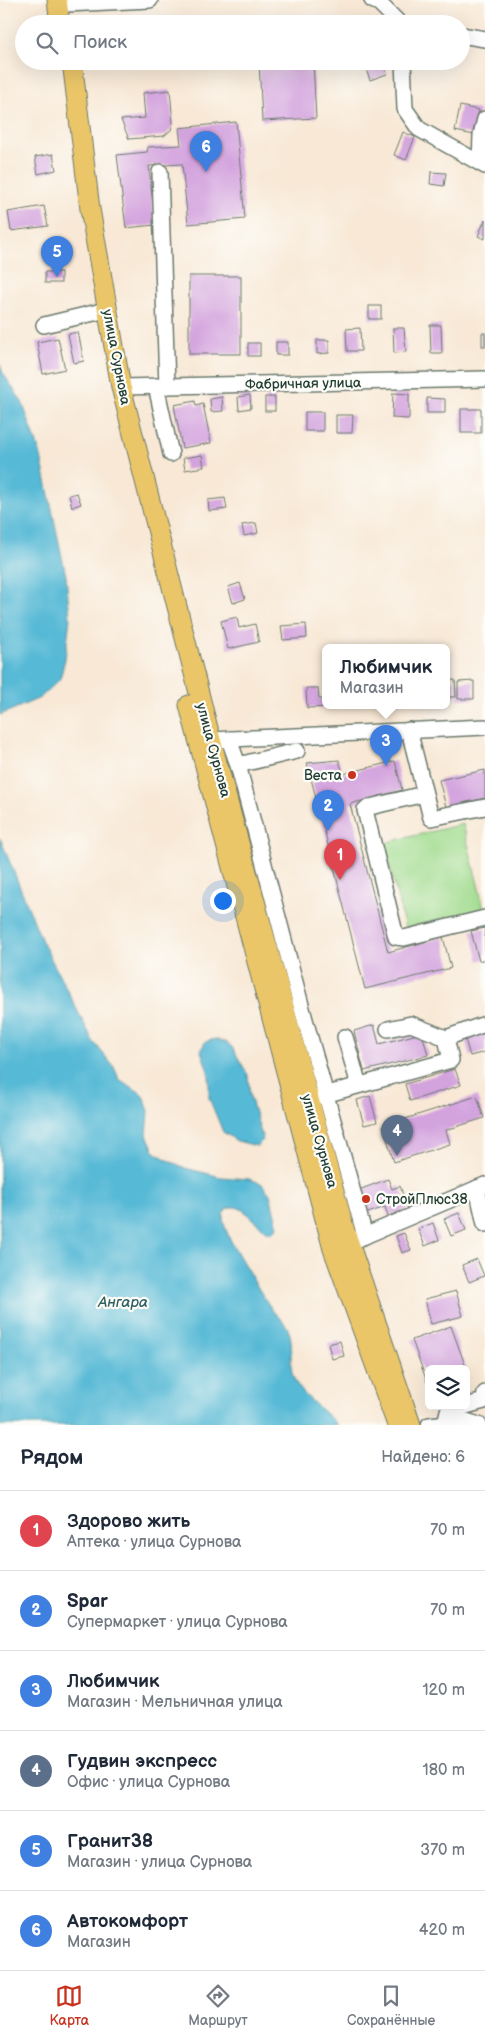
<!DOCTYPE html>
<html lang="ru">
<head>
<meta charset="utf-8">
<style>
  :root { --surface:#fff; --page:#f6f6f7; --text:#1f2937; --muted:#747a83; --line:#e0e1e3; --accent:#c8321e }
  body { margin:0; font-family:"Balsamiq Sans",sans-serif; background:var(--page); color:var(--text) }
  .controls { position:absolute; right:15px; bottom:15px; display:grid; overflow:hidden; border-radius:8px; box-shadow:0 5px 20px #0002 }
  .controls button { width:45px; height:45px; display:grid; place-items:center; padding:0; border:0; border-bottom:1px solid var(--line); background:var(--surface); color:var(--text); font:25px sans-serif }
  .you { position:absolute; left:222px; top:900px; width:18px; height:18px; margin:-12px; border:4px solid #fff; border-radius:50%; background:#1a73e8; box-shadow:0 0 0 8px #1a73e833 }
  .badge { display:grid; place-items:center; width:32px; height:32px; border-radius:50%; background:var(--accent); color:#fff; font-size:16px; font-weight:700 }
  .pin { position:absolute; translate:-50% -41px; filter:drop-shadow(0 1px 2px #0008) }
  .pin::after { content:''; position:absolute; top:26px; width:18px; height:15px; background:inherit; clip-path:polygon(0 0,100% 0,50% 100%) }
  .popup { position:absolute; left:322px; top:644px; width:128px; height:65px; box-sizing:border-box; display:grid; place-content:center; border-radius:8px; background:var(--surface); filter:drop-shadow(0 1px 4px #0005); font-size:16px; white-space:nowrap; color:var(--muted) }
  .popup b { font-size:19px; color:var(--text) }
  .popup::after { content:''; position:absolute; left:50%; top:100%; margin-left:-10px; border:10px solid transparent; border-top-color:var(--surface) }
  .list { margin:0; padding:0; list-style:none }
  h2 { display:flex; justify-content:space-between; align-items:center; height:65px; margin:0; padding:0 20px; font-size:21px }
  h2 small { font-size:16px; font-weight:400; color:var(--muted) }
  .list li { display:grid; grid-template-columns:32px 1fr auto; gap:15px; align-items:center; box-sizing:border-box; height:80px; padding:0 20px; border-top:1px solid var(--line) }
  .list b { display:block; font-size:19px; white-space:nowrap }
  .list p { margin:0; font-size:16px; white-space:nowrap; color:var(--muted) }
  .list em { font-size:16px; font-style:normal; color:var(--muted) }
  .icon { flex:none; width:28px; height:28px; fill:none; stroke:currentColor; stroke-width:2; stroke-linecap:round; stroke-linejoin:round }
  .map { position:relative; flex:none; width:485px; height:1425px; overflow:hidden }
  .search { position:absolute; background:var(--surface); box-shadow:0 5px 20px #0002; left:15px; right:15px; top:15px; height:55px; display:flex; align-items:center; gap:12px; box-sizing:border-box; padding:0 18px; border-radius:28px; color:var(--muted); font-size:19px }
  .sheet { height:545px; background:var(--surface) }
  nav { display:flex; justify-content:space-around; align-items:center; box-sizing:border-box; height:70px; border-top:1px solid var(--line); background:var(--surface); font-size:14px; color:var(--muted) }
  nav a { display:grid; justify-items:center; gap:2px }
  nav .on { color:var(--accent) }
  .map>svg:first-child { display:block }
  .green { fill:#a0db8e; stroke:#608c61 }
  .water { fill:#57b9d6; stroke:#3b7b85 }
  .building { fill:#d3a3de }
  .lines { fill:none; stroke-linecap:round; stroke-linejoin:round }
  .minor-casing { stroke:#6b796c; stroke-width:18 }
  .major-casing { stroke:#6b796c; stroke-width:21 }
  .minor { stroke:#fff; stroke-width:15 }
  .major { stroke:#ebc669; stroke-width:19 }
  .poi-dot { fill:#c8321e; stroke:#fdfcf7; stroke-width:2 }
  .labels { text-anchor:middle; stroke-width:4.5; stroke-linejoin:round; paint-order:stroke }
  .street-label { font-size:14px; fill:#1f3d34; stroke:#fdfcf7 }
  .poi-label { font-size:14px; fill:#1f3d34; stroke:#fdfcf7; text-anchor:end }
  .water-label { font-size:15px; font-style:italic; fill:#306265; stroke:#fdfcf7 }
</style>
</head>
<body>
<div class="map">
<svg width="485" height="1425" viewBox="0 0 485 1425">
  <rect width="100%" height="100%" fill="#fdfcf7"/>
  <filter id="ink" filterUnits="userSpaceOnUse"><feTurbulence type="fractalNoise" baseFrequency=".02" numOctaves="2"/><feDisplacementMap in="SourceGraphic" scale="10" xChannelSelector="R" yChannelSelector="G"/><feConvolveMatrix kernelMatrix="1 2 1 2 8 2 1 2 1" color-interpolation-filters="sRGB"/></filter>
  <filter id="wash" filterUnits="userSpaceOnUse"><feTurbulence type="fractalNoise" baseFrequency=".0096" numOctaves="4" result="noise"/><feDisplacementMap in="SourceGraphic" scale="20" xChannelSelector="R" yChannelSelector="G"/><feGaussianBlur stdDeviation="1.12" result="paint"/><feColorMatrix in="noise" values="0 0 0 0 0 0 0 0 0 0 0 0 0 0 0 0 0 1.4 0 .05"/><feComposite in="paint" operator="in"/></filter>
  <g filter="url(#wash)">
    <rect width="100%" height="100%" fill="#f8e8d5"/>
    <path class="green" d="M 463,824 L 484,909 L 405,928 L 384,843 Z"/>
    <g class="water">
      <path d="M 0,364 L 3,373 L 22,402 L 40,452 L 66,576 L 70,618 L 65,659 L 60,679 L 40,698 L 0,715 Z"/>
      <path d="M 0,838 L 42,941 L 93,1041 L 114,1067 L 119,1079 L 141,1093 L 145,1100 L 149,1111 L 147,1135 L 155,1152 L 166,1159 L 185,1168 L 221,1177 L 249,1179 L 261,1183 L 270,1194 L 278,1227 L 272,1233 C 258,1231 241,1195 225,1211 C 216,1220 241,1259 247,1269 C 255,1283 264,1298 273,1311 C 278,1317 285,1322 288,1329 C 296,1346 286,1363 295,1381 C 304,1398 324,1410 337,1425 L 0,1425 Z"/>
      <path d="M 215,1039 L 226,1042 L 232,1047 L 248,1075 L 250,1096 L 263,1140 L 257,1146 L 237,1141 L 223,1132 L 209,1098 L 209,1074 L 201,1051 L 205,1042 Z"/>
    </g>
    <g id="blocks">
      <g class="building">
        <path d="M 259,61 L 313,61 L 316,118 L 262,121 Z"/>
        <path d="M 372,61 L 383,61 L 387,74 L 370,80 L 364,64 Z"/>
        <path d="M 170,90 L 173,123 L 171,130 L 164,136 L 129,139 L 121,120 L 145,118 L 143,93 Z"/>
        <path d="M 460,106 L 479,110 L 474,135 L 455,131 Z"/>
        <path d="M 236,122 L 245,219 L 188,224 L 182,164 L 149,166 L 155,225 L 126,228 L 117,155 L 147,152 L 148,147 L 181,145 L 179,128 Z"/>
        <path d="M 403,132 L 415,137 L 406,160 L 394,155 Z"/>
        <path d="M 53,154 L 56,170 L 38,174 L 35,157 Z"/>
        <path d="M 431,172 L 446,173 L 444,186 L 430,184 Z"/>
        <path d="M 44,206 L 48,226 L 11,231 L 8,212 Z"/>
        <path d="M 485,220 L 485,239 L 478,236 Z"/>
        <rect x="45" y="272" width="16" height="11"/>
        <rect x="189" y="276" width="52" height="78"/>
        <rect x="369" y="306" width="12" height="13"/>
        <path d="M 430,325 L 441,325 L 442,353 L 431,353 Z"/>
        <path d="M 360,328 L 361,351 L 347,351 L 346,329 Z"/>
        <path d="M 393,328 L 404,328 L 406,352 L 394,353 Z"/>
        <path d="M 78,332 L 84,361 L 74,363 L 68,334 Z"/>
        <rect x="482" y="333" width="3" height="13"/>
        <path d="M 58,338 L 65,369 L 43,374 L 37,342 Z"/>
        <path d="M 317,340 L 329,340 L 329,353 L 317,354 Z"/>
        <rect x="276" y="342" width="12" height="13"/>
        <rect x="248" y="343" width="12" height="13"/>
        <path d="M 393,393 L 409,394 L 409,419 L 392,418 Z"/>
        <path d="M 250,395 L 251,408 L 239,410 L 238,397 Z"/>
        <path d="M 222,397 L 223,411 L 211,412 L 210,399 Z"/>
        <rect x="265" y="397" width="10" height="14"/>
        <path d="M 427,398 L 445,399 L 445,413 L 427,413 Z"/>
        <path d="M 195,401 L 196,406 L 203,404 L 211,443 L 182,448 L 174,405 Z"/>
        <rect x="461" y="409" width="20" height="24"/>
        <rect x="305" y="412" width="18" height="19"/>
        <path d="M 336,415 L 353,415 L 352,433 L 336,433 Z"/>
        <path d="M 202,455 L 204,467 L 185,470 L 183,458 Z"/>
        <path d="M 77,493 L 81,504 L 72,507 L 69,495 Z"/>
        <path d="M 225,498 L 227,509 L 209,511 L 208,500 Z"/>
        <path d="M 256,523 L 258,533 L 244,536 L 242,525 Z"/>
        <path d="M 240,583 L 245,599 L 233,603 L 228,587 Z"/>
        <path d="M 237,617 L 239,628 L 255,624 L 259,642 L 228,649 L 221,621 Z"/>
        <path d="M 306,624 L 307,638 L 283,640 L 281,626 Z"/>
        <path d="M 446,680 L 455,680 L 456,697 L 446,697 Z"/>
        <path d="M 474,681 L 474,699 L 458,699 L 458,682 Z"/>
        <path d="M 306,688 L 318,688 L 319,699 L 326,699 L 326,705 L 332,705 L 333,707 L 307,708 Z"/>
        <path d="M 339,760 L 343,774 L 395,761 L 402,790 L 350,804 L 388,952 L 443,937 L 451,968 L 365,989 L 307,763 Z"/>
        <path d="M 485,770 L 485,798 L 446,807 L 439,780 Z"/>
        <path d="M 485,928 L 485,959 L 479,961 L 471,931 Z"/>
        <path d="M 374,1025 L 379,1044 L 422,1033 L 428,1055 L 364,1071 L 354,1031 Z"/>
        <path d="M 485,1033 L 485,1052 L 470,1056 L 465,1039 Z"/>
        <path d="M 455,1069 L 461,1085 L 410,1101 L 405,1084 Z"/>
        <path d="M 370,1096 L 377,1122 L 364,1125 L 357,1100 Z"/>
        <path d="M 477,1096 L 484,1118 L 446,1130 L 450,1144 L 394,1162 L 383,1126 Z"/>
        <path d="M 388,1179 L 392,1189 L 400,1186 L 408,1209 L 388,1216 L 385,1207 L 365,1214 L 356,1191 Z"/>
        <path d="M 459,1213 L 466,1230 L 451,1236 L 444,1219 Z"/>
        <path d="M 433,1223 L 439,1240 L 425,1246 L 418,1229 Z"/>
        <path d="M 404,1233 L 411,1250 L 402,1253 L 396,1236 Z"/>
        <path d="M 477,1259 L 484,1276 L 469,1282 L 462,1265 Z"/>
        <path d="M 456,1291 L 463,1316 L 431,1324 L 425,1299 Z"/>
        <path d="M 451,1326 L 468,1373 L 466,1374 L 466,1369 L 429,1369 L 428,1385 L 412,1340 Z"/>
        <path d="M 340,1341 L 344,1356 L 332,1359 L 328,1344 Z"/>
      </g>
    </g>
  </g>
  <g filter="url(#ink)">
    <use href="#blocks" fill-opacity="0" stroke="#6b796c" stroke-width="1"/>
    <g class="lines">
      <defs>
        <g id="minor">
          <path d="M 372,0 L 379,3 L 400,24"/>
          <path d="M 66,4 L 150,0"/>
          <path d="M 461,35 L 485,39"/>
          <path d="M 403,61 L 405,109 L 419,129 L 485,166"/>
          <path d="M 480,163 L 481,135 L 485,119"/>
          <path d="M 160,172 L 167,386"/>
          <path d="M 44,325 L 98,312"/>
          <path d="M 156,386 L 171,454"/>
          <path d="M 121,387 L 485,379"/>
          <path d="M 409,730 L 431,818 L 485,807"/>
          <path d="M 229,739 L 238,765 L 297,751"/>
          <path d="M 211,740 L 485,727"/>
          <path d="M 238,765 L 301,1005 L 365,1236"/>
          <path d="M 424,794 L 370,807 L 365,810 L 396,937 L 404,938 L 485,918"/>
          <path d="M 388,1029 L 411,1024 L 446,1038"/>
          <path d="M 345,1037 L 359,1085"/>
          <path d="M 317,1097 L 451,1060 L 446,1038 L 485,1024"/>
          <path d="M 477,1188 L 485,1224"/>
          <path d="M 355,1240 L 485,1185"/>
          <path d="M 466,1406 L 484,1401 L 485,1393"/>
          <path d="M 445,1423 L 448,1411 L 465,1406"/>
          <path d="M 429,1425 L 466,1421 L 479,1425"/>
        </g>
        <g id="major">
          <path d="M 57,0 L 60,24"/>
          <path d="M 72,61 L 90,209 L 121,387 L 211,740 L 345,1231 L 411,1425"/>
          <path d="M 189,705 L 333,1249 L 397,1425"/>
        </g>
      </defs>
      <use href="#minor" class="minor-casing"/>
      <use href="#major" class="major-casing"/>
      <use href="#minor" class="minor"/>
      <use href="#major" class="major"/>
    </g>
  </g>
  <g class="poi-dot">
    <circle cx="352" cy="775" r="5"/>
    <circle cx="366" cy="1199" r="5"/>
  </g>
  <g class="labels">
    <g class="street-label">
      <text transform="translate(117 357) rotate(79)" y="5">улица Сурнова</text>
      <text transform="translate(303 383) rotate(-1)" y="5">Фабричная улица</text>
      <text transform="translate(214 750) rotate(75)" y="5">улица Сурнова</text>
      <text transform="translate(320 1141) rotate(74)" y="5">улица Сурнова</text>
    </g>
    <g class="poi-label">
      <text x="342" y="780">Веста</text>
      <text x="376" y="1204" text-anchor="start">СтройПлюс38</text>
    </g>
    <g class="water-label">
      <text x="123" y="1307">Ангара</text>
    </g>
  </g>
</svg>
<div class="controls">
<button><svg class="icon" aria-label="layers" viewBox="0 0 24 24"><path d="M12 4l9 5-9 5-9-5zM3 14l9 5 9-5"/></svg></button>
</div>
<div class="you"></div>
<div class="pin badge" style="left:340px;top:880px;background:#e0444e">1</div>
<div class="pin badge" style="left:328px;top:831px;background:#3f7fe0">2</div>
<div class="pin badge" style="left:386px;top:766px;background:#3f7fe0">3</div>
<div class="popup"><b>Любимчик</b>Магазин</div>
<div class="pin badge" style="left:397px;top:1156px;background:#5c6f8a">4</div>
<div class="pin badge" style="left:57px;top:277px;background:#3f7fe0">5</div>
<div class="pin badge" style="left:206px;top:172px;background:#3f7fe0">6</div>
<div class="search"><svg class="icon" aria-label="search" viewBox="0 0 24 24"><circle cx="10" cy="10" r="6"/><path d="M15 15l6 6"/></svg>Поиск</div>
</div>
<section class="sheet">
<h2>Рядом<small>Найдено: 6</small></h2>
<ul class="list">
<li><span class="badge" style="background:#e0444e">1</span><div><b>Здорово жить</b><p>Аптека · улица Сурнова</p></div><em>70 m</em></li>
<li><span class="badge" style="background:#3f7fe0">2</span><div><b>Spar</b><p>Супермаркет · улица Сурнова</p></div><em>70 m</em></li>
<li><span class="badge" style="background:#3f7fe0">3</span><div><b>Любимчик</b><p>Магазин · Мельничная улица</p></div><em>120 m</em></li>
<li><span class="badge" style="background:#5c6f8a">4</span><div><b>Гудвин экспресс</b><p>Офис · улица Сурнова</p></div><em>180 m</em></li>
<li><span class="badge" style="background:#3f7fe0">5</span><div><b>Гранит38</b><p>Магазин · улица Сурнова</p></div><em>370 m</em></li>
<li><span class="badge" style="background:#3f7fe0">6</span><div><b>Автокомфорт</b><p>Магазин</p></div><em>420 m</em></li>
</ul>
</section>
<nav>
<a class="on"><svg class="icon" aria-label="map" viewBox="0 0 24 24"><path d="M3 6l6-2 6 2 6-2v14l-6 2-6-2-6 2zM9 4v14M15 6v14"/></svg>Карта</a>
<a><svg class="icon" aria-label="directions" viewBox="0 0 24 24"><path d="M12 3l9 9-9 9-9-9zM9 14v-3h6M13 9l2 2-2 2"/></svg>Маршрут</a>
<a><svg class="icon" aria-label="saved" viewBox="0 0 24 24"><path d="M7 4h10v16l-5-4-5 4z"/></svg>Сохранённые</a>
</nav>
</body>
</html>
